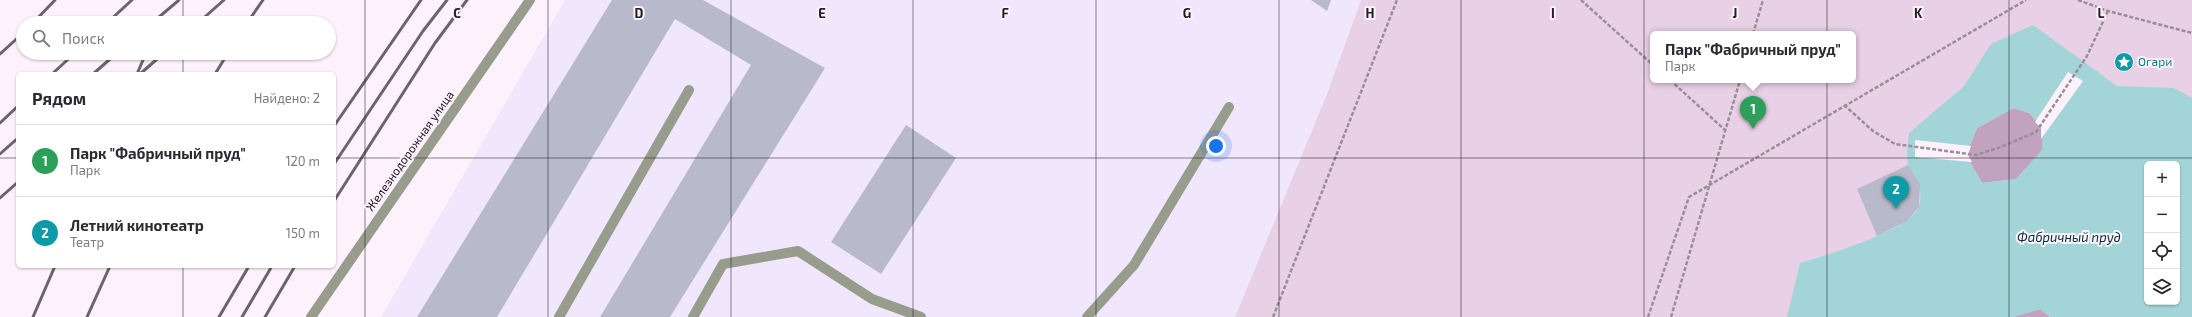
<!DOCTYPE html>
<html lang="ru">
<head>
<meta charset="utf-8">
<style>
  :root { --surface:#fff; --page:#f2f2f3; --text:#2b2b33; --muted:#7c7c81; --line:#e1e1e2; --accent:#8a4e0c }
  body { margin:0; font-family:"Exo 2",sans-serif; background:var(--page); color:var(--text) }
  .controls { position:absolute; right:12px; bottom:12px; display:grid; overflow:hidden; border-radius:6px; box-shadow:0 1px 3px #0004 }
  .controls button { width:36px; height:36px; display:grid; place-items:center; padding:0; border:0; border-bottom:1px solid var(--line); background:var(--surface); color:var(--text); font:20px sans-serif }
  .you { position:absolute; left:1216px; top:146px; width:14px; height:14px; margin:-10px; border:3px solid #fff; border-radius:50%; background:#1a73e8; box-shadow:0 0 0 6px #1a73e833 }
  .badge { display:grid; place-items:center; width:26px; height:26px; border-radius:50%; background:var(--accent); color:#fff; font-size:13px; font-weight:700 }
  .pin { position:absolute; translate:-50% -33px; filter:drop-shadow(0 1px 2px #0008) }
  .pin::after { content:''; position:absolute; top:21px; width:14px; height:12px; background:inherit; clip-path:polygon(0 0,100% 0,50% 100%) }
  .popup { position:absolute; left:1650px; top:31px; width:206px; height:52px; box-sizing:border-box; display:grid; place-content:center; border-radius:6px; background:var(--surface); filter:drop-shadow(0 1px 3px #0005); font-size:13px; white-space:nowrap; color:var(--muted) }
  .popup b { font-size:15px; color:var(--text) }
  .popup::after { content:''; position:absolute; left:50%; top:100%; margin-left:-8px; border:8px solid transparent; border-top-color:var(--surface) }
  .list { margin:0; padding:0; list-style:none }
  h2 { display:flex; justify-content:space-between; align-items:center; height:52px; margin:0; padding:0 16px; font-size:17px }
  h2 small { font-size:13px; font-weight:400; color:var(--muted) }
  .list li { display:grid; grid-template-columns:26px 1fr auto; gap:12px; align-items:center; box-sizing:border-box; height:72px; padding:0 16px; border-top:1px solid var(--line) }
  .list b { display:block; font-size:15px; white-space:nowrap }
  .list p { margin:0; font-size:13px; white-space:nowrap; color:var(--muted) }
  .list em { font-size:13px; font-style:normal; color:var(--muted) }
  .icon { flex:none; width:22px; height:22px; fill:none; stroke:currentColor; stroke-width:2; stroke-linecap:round; stroke-linejoin:round }
  .map { position:relative; flex:none; width:2192px; height:317px; overflow:hidden }
  .search { position:absolute; background:var(--surface); box-shadow:0 1px 3px #0004; left:16px; top:16px; width:320px; height:44px; display:flex; align-items:center; gap:10px; box-sizing:border-box; padding:0 14px; border-radius:22px; color:var(--muted); font-size:15px }
  .panel { position:absolute; background:var(--surface); box-shadow:0 1px 3px #0004; left:16px; top:72px; width:320px; height:196px; border-radius:6px }
  .map>svg:first-child { display:block }
  .industrial { fill:#f1e7fc }
  .green { fill:#e8d1e6; fill-rule:evenodd }
  .forest { fill:#c2a3bf }
  .water { fill:#a3d5d8; fill-rule:evenodd }
  .pier { fill:#fdf2fc }
  .building { fill:#b8bacb }
  .lines { fill:none; stroke-linecap:round; stroke-linejoin:round }
  .path { stroke:#988f97; stroke-width:2.5; stroke-dasharray:4 2; stroke-linecap:butt }
  .service { stroke:#989c8d; stroke-width:10 }
  .minor { stroke:#989c8d; stroke-width:10 }
  .rail { stroke:#6b646b; stroke-width:3 }
  .grid { fill:none; stroke:#252025; stroke-width:1; stroke-opacity:0.55 }
  .labels { text-anchor:middle; stroke-width:4; stroke-linejoin:round; paint-order:stroke }
  .culture-label { font-size:12px; fill:#0d838f; stroke:#fdf2fc; text-anchor:start }
  .street-label { font-size:12px; fill:#252025; stroke:#fdf2fc }
  .water-label { font-size:13px; font-style:italic; fill:#003033; stroke:#fdf2fc }
  .grid-label { font-size:13px; text-anchor:middle; font-weight:bold; fill:#252025; stroke:#fdf2fc; stroke-width:4; stroke-linejoin:round; paint-order:stroke }
</style>
</head>
<body>
<div class="map">
<svg width="2192" height="317" viewBox="0 0 2192 317">
  <rect width="100%" height="100%" fill="#fdf2fc"/>
  <path class="industrial" d="M 565,0 L 1361,0 L 1327,94 L 1235,317 L 381,317 Z"/>
  <path class="green" d="M 1361,0 L 2192,0 L 2192,317 L 1235,317 L 1327,94 ZM 1653,34 L 1853,34 L 1853,80 L 1653,80 ZM 2147,164 L 2177,164 L 2177,302 L 2147,302 Z"/>
  <g class="forest">
    <path d="M 2014,108 L 2029,113 L 2043,128 L 2043,150 L 2016,179 L 1982,183 L 1966,155 L 1977,128 Z"/>
    <path d="M 2040,309 L 2050,317 L 2013,317 Z"/>
  </g>
  <path class="water" d="M 2033,25 L 2117,86 L 2174,88 L 2192,98 L 2192,317 L 2050,317 L 2040,309 L 2013,317 L 1787,317 L 1800,263 C 1823,256 1913,230 1919,206 C 1925,182 1910,180 1908,164 C 1906,155 1908,143 1909,133 L 1964,86 L 1991,44 ZM 2014,108 L 2029,113 L 2043,128 L 2042,150 L 2016,179 L 1982,183 L 1966,155 L 1977,128 ZM 2147,164 L 2177,164 L 2177,302 L 2147,302 Z"/>
  <g class="pier">
    <path d="M 2068,72 L 2083,81 L 2041,139 L 2041,128 L 2035,122 Z"/>
    <path d="M 1915,140 L 1971,146 L 1968,155 L 1972,162 L 1915,157 Z"/>
  </g>
  <g class="building">
    <path d="M 612,0 L 703,0 L 825,68 L 670,317 L 600,317 L 751,65 L 675,19 L 497,317 L 417,317 Z"/>
    <path d="M 1311,0 L 1331,0 L 1327,11 Z"/>
    <path d="M 906,125 L 956,158 L 881,274 L 831,242 Z"/>
    <path d="M 1908,165 L 1920,184 L 1919,207 L 1907,221 L 1877,236 L 1857,189 Z"/>
  </g>
  <g class="lines">
    <g class="path">
      <path d="M 1581,0 L 1653,65"/>
      <path d="M 2078,0 L 2108,11 L 2192,33"/>
      <path d="M 1753,34 L 1763,0"/>
      <path d="M 1670,80 L 1725,130"/>
      <path d="M 1844,105 L 1873,131 L 1895,144 L 1976,155 L 2001,147 L 2036,132 L 2087,56 L 2108,11"/>
      <path d="M 1273,317 L 1397,0"/>
      <path d="M 1648,317 L 1689,197 L 2026,0"/>
      <path d="M 1671,317 L 1740,80"/>
    </g>
    <g class="service">
      <path d="M 559,317 L 689,90"/>
      <path d="M 693,317 L 723,264 L 798,251 L 872,299 L 921,317"/>
      <path d="M 1087,317 L 1134,265 L 1229,107"/>
    </g>
    <path class="minor" d="M 311,317 L 530,0"/>
    <g class="rail">
      <path d="M 33,23 L 55,0"/>
      <path d="M 107,23 L 132,0"/>
      <path d="M 152,23 L 179,0"/>
      <path d="M 198,23 L 224,0"/>
      <path d="M 247,23 L 263,0"/>
      <path d="M 0,54 L 23,33"/>
      <path d="M 52,74 L 75,53"/>
      <path d="M 93,74 L 117,53"/>
      <path d="M 137,74 L 146,53"/>
      <path d="M 140,74 L 164,53"/>
      <path d="M 215,74 L 228,53"/>
      <path d="M 0,123 L 18,106"/>
      <path d="M 334,126 L 421,0"/>
      <path d="M 0,154 L 18,138"/>
      <path d="M 334,164 L 423,31 L 447,0"/>
      <path d="M 0,198 L 18,182"/>
      <path d="M 334,201 L 435,43 L 467,0"/>
      <path d="M 33,317 L 55,266"/>
      <path d="M 87,317 L 110,266"/>
      <path d="M 219,317 L 249,266"/>
      <path d="M 242,317 L 272,266"/>
      <path d="M 265,317 L 295,266"/>
    </g>
  </g>
  <path class="grid" d="M 183,0 L 183,23M 365,0 L 365,317M 548,0 L 548,317M 731,0 L 731,317M 913,0 L 913,317M 1096,0 L 1096,317M 1279,0 L 1279,317M 1461,0 L 1461,317M 1644,0 L 1644,317M 1827,0 L 1827,317M 2009,0 L 2009,317M 183,53 L 183,74M 0,158 L 18,158M 334,158 L 2192,158M 183,266 L 183,317"/>
  <defs>
    <symbol id="sight-disc" viewBox="-11 -11 22 22"><circle r="9.5" fill="#0f9aa8" stroke="#fdf2fc"/><path d="M0-6L1.8-2.2L6-1.7L2.9 1.2L3.7 5.4L0 3.3L-3.7 5.4L-2.9 1.2L-6-1.7L-1.8-2.2Z" fill="#fff"/></symbol>
  </defs>
  <g fill-rule="evenodd">
    <use href="#sight-disc" x="2113" y="51" width="22" height="22"/>
  </g>
  <g class="labels">
    <g class="culture-label">
      <text x="2138" y="66">Огари</text>
    </g>
    <g class="street-label">
      <text transform="translate(410 151) rotate(-55)" y="4">Железнодорожная улица</text>
    </g>
    <g class="water-label">
      <text x="2069" y="242">Фабричный пруд</text>
    </g>
  </g>
  <g class="grid-label">
    <text x="457" y="18">C</text>
    <text x="639" y="18">D</text>
    <text x="822" y="18">E</text>
    <text x="1005" y="18">F</text>
    <text x="1187" y="18">G</text>
    <text x="1370" y="18">H</text>
    <text x="1553" y="18">I</text>
    <text x="1735" y="18">J</text>
    <text x="1918" y="18">K</text>
    <text x="2101" y="18">L</text>
  </g>
</svg>
<div class="controls">
<button>+</button>
<button>−</button>
<button><svg class="icon" aria-label="locate" viewBox="0 0 24 24"><circle cx="12" cy="12" r="6"/><path d="M12 2v4M12 18v4M2 12h4M18 12h4"/></svg></button>
<button><svg class="icon" aria-label="layers" viewBox="0 0 24 24"><path d="M12 4l9 5-9 5-9-5zM3 14l9 5 9-5"/></svg></button>
</div>
<div class="you"></div>
<div class="pin badge" style="left:1753px;top:129px;background:#2e9e5b">1</div>
<div class="popup"><b>Парк &quot;Фабричный пруд&quot;</b>Парк</div>
<div class="pin badge" style="left:1896px;top:209px;background:#0f9aa8">2</div>
<div class="search"><svg class="icon" aria-label="search" viewBox="0 0 24 24"><circle cx="10" cy="10" r="6"/><path d="M15 15l6 6"/></svg>Поиск</div>
<section class="panel">
<h2>Рядом<small>Найдено: 2</small></h2>
<ul class="list">
<li><span class="badge" style="background:#2e9e5b">1</span><div><b>Парк &quot;Фабричный пруд&quot;</b><p>Парк</p></div><em>120 m</em></li>
<li><span class="badge" style="background:#0f9aa8">2</span><div><b>Летний кинотеатр</b><p>Театр</p></div><em>150 m</em></li>
</ul>
</section>
</div>
</body>
</html>
